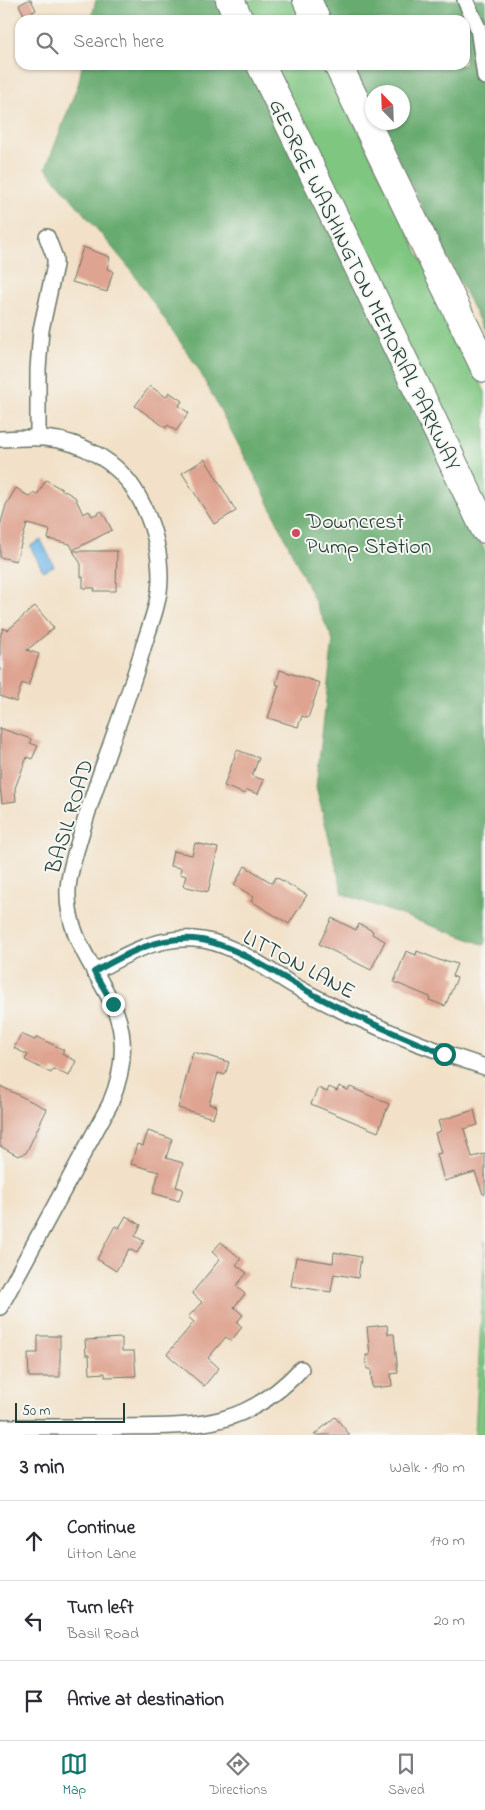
<!DOCTYPE html>
<html lang="en">
<head>
<meta charset="utf-8">
<style>
  :root { --surface:#fff; --page:#f7f7f7; --text:#2b2b33; --muted:#7c7c81; --line:#e1e1e2; --accent:#0f766e }
  body { margin:0; font-family:"Indie Flower",sans-serif; background:var(--page); color:var(--text) }
  .compass { position:absolute; left:365px; top:85px; width:45px; height:45px; border-radius:50%; background:var(--surface); box-shadow:0 1px 4px #0004; rotate:337deg }
  .scale { position:absolute; left:15px; bottom:12px; width:110px; box-sizing:border-box; padding-left:5px; border:2px solid #1f3d34; border-top:0; font-size:14px; line-height:18px; white-space:nowrap; color:#1f3d34; -webkit-text-stroke:4px #f6f6f2; paint-order:stroke }
  .stop { position:absolute; width:15px; height:15px; margin:-11px; border:4px solid #0f766e; border-radius:50%; background:#fff }
  .stop.end { background:#0f766e; border-color:#fff; box-shadow:0 1px 5px #0008 }
  .list { margin:0; padding:0; list-style:none }
  h2 { display:flex; justify-content:space-between; align-items:center; height:65px; margin:0; padding:0 20px; font-size:21px }
  h2 small { font-size:16px; font-weight:400; color:var(--muted) }
  .list li { display:grid; grid-template-columns:32px 1fr auto; gap:15px; align-items:center; box-sizing:border-box; height:80px; padding:0 20px; border-top:1px solid var(--line) }
  .list b { display:block; font-size:19px; white-space:nowrap }
  .list p { margin:0; font-size:16px; white-space:nowrap; color:var(--muted) }
  .list em { font-size:16px; font-style:normal; color:var(--muted) }
  .icon { flex:none; width:28px; height:28px; fill:none; stroke:currentColor; stroke-width:2; stroke-linecap:round; stroke-linejoin:round }
  .map { position:relative; flex:none; width:485px; height:1435px; overflow:hidden }
  .search { position:absolute; background:var(--surface); box-shadow:0 1px 4px #0004; left:15px; right:15px; top:15px; height:55px; display:flex; align-items:center; gap:12px; box-sizing:border-box; padding:0 18px; border-radius:15px; color:var(--muted); font-size:19px }
  .sheet { height:305px; background:var(--surface) }
  nav { display:flex; justify-content:space-around; align-items:center; box-sizing:border-box; height:70px; border-top:1px solid var(--line); background:var(--surface); font-size:14px; color:var(--muted) }
  nav a { display:grid; justify-items:center; gap:2px }
  nav .on { color:var(--accent) }
  .map>svg:first-child { display:block }
  .green { fill:#7fc681; stroke:#4f825a }
  .forest { fill:#67ab6f; stroke:#437452 }
  .water { fill:#73b7e9; stroke:#497a8e }
  .building { fill:#dfa491 }
  .lines { fill:none; stroke-linecap:round; stroke-linejoin:round }
  .street-casing { stroke:#697668; stroke-width:18 }
  .highway-casing { stroke:#697668; stroke-width:30 }
  .street { stroke:#fff; stroke-width:15 }
  .highway { stroke:#fff; stroke-width:28 }
  .route { stroke:#0f766e; stroke-width:6 }
  .poi-dot { fill:#d1495b; stroke:#f6f6f2; stroke-width:2 }
  .labels { text-anchor:middle; stroke-width:4; stroke-linejoin:round; paint-order:stroke }
  .street-label { font-size:22px; fill:#1f3d34; stroke:#f6f6f2 }
  .poi-label { font-size:22px; fill:#1f3d34; stroke:#f6f6f2; text-anchor:start }
</style>
</head>
<body>
<div class="map">
<svg width="485" height="1435" viewBox="0 0 485 1435">
  <rect width="100%" height="100%" fill="#f6f6f2"/>
  <filter id="ink" filterUnits="userSpaceOnUse"><feTurbulence type="fractalNoise" baseFrequency=".02" numOctaves="2"/><feDisplacementMap in="SourceGraphic" scale="10" xChannelSelector="R" yChannelSelector="G"/><feConvolveMatrix kernelMatrix="1 2 1 2 8 2 1 2 1" color-interpolation-filters="sRGB"/></filter>
  <filter id="wash" filterUnits="userSpaceOnUse"><feTurbulence type="fractalNoise" baseFrequency=".0096" numOctaves="4" result="noise"/><feDisplacementMap in="SourceGraphic" scale="20" xChannelSelector="R" yChannelSelector="G"/><feGaussianBlur stdDeviation="1.12" result="paint"/><feColorMatrix in="noise" values="0 0 0 0 0 0 0 0 0 0 0 0 0 0 0 0 0 1.4 0 .05"/><feComposite in="paint" operator="in"/></filter>
  <g filter="url(#wash)">
    <rect width="100%" height="100%" fill="#f2e1c8"/>
    <g class="green">
      <path d="M 237,0 L 295,0 L 305,20 L 247,20 Z"/>
      <path d="M 269,65 L 327,65 L 485,392 L 485,512 Z"/>
      <path d="M 485,1241 L 485,1435 L 475,1435 Z"/>
    </g>
    <g class="forest">
      <path d="M 96,0 L 220,0 L 230,20 L 91,20 Z"/>
      <path d="M 318,0 L 485,0 L 485,332 L 380,123 L 402,122 L 402,92 L 372,92 L 372,108 L 351,65 L 465,65 L 465,20 L 328,20 Z"/>
      <path d="M 82,65 L 251,65 L 485,551 L 485,945 L 343,894 L 316,787 L 333,640 L 264,493 L 198,368 L 131,270 L 46,168 L 79,82 Z"/>
    </g>
    <path class="water" d="M 41,540 L 54,566 L 43,571 L 30,546 Z"/>
    <g id="blocks">
      <g class="building">
        <path d="M 28,0 L 31,0 L 36,10 L 25,16 L 19,5 Z"/>
        <path d="M 83,247 L 110,257 L 107,269 L 113,271 L 107,292 L 72,282 Z"/>
        <path d="M 150,386 L 166,397 L 169,392 L 182,401 L 179,406 L 189,413 L 176,431 L 168,425 L 166,428 L 135,406 Z"/>
        <path d="M 205,459 L 236,511 L 214,524 L 182,473 Z"/>
        <path d="M 46,480 L 75,497 L 83,514 L 89,511 L 92,516 L 102,511 L 112,530 L 73,550 L 70,544 L 48,539 L 50,530 L 27,524 L 16,561 L 0,557 L 0,526 L 6,505 L 16,488 L 30,497 L 33,493 L 37,495 Z"/>
        <path d="M 73,551 L 117,551 L 116,591 L 94,591 L 95,588 L 83,588 L 83,577 L 81,577 L 81,564 Z"/>
        <path d="M 35,606 L 54,628 L 27,650 L 39,654 L 28,686 L 22,683 L 16,702 L 0,696 L 0,637 L 3,628 L 8,630 Z"/>
        <path d="M 280,670 L 320,683 L 308,718 L 302,716 L 298,727 L 268,718 L 279,685 L 276,684 Z"/>
        <path d="M 0,728 L 31,739 L 30,743 L 38,746 L 32,759 L 27,757 L 15,788 L 16,801 L 2,803 L 0,787 Z"/>
        <path d="M 237,750 L 259,758 L 252,776 L 264,780 L 258,794 L 247,790 L 245,794 L 224,786 Z"/>
        <path d="M 195,843 L 218,848 L 208,892 L 183,886 L 186,876 L 180,874 L 181,868 L 170,866 L 173,851 L 192,855 Z"/>
        <path d="M 245,866 L 272,883 L 276,877 L 307,895 L 289,924 L 251,901 L 254,897 L 234,885 Z"/>
        <path d="M 332,918 L 356,930 L 359,924 L 373,931 L 372,934 L 385,941 L 371,970 L 319,944 Z"/>
        <path d="M 406,951 L 416,955 L 417,951 L 444,962 L 444,960 L 457,964 L 452,976 L 457,978 L 445,1006 L 429,1000 L 430,997 L 394,982 Z"/>
        <path d="M 21,1034 L 35,1040 L 37,1037 L 64,1050 L 62,1054 L 76,1061 L 69,1076 L 53,1069 L 51,1073 L 25,1060 L 28,1055 L 14,1048 Z"/>
        <path d="M 193,1052 L 229,1062 L 225,1075 L 218,1073 L 209,1104 L 217,1106 L 213,1118 L 178,1108 Z"/>
        <path d="M 0,1086 L 47,1109 L 26,1153 L 18,1156 L 0,1146 Z"/>
        <path d="M 339,1086 L 348,1090 L 350,1087 L 389,1104 L 378,1132 L 311,1104 L 318,1088 L 327,1092 L 329,1087 L 337,1091 Z"/>
        <path d="M 474,1110 L 478,1125 L 464,1129 L 472,1157 L 485,1154 L 485,1194 L 483,1194 L 475,1172 L 444,1181 L 437,1154 L 441,1153 L 435,1133 L 441,1131 L 438,1121 Z"/>
        <path d="M 148,1131 L 172,1139 L 166,1158 L 183,1163 L 176,1187 L 183,1189 L 179,1201 L 153,1193 L 159,1172 L 131,1164 L 137,1144 L 143,1146 Z"/>
        <path d="M 126,1216 L 141,1225 L 135,1236 L 144,1241 L 137,1253 L 129,1249 L 116,1271 L 97,1259 L 115,1226 L 119,1228 Z"/>
        <path d="M 221,1242 L 241,1259 L 236,1265 L 247,1273 L 236,1286 L 245,1294 L 234,1307 L 243,1315 L 237,1322 L 242,1327 L 231,1341 L 226,1337 L 208,1358 L 219,1368 L 204,1386 L 167,1354 L 194,1322 L 188,1317 L 202,1302 L 192,1293 L 220,1259 L 212,1252 Z"/>
        <path d="M 334,1252 L 361,1257 L 358,1278 L 334,1274 L 331,1292 L 291,1286 L 296,1257 L 333,1263 Z"/>
        <path d="M 387,1325 L 388,1334 L 394,1334 L 398,1373 L 391,1374 L 392,1386 L 372,1388 L 371,1369 L 367,1369 L 366,1355 L 370,1355 L 367,1327 Z"/>
        <path d="M 38,1336 L 60,1336 L 60,1377 L 29,1377 L 28,1353 L 38,1353 Z"/>
        <path d="M 122,1338 L 122,1351 L 134,1351 L 136,1376 L 105,1377 L 105,1373 L 90,1374 L 89,1355 L 86,1355 L 85,1340 Z"/>
        <path d="M 335,1417 L 350,1435 L 314,1435 Z"/>
      </g>
    </g>
  </g>
  <g filter="url(#ink)">
    <use href="#blocks" fill-opacity="0" stroke="#697668" stroke-width="1"/>
    <g class="lines">
      <defs>
        <g id="street">
          <path d="M 465,0 L 478,28 L 485,77"/>
          <path d="M 38,438 L 38,369 L 41,330 L 55,265 L 55,258 L 47,237"/>
          <path d="M 0,439 C 15,439 30,437 44,438 C 81,441 118,461 137,494 C 152,520 160,547 160,578 C 160,602 150,625 143,648 C 125,710 100,769 82,831 C 77,849 69,870 68,889 C 66,935 93,964 112,1003 C 128,1036 124,1071 110,1104 L 0,1307"/>
          <path d="M 94,972 C 126,954 156,937 194,939 C 230,941 263,967 293,985 C 310,995 329,1004 347,1013 C 392,1034 438,1052 485,1067"/>
          <path d="M 0,1427 C 40,1427 79,1427 119,1427 C 195,1426 244,1430 301,1369"/>
        </g>
        <g id="highway">
          <path d="M 230,0 L 239,20"/>
          <path d="M 307,0 L 316,20"/>
          <path d="M 261,65 L 485,529"/>
          <path d="M 338,65 L 485,368"/>
        </g>
      </defs>
      <use href="#street" class="street-casing"/>
      <use href="#highway" class="highway-casing"/>
      <use href="#street" class="street"/>
      <use href="#highway" class="highway"/>
    </g>
  </g>
  <g class="lines" filter="url(#ink)">
    <path class="route" d="M 113,1004 L 94,972 C 126,954 156,937 193,939 C 232,941 285,980 320,998 C 360,1019 402,1037 444,1054"/>
  </g>
  <circle class="poi-dot" cx="296" cy="533" r="5"/>
  <g class="labels">
    <g class="street-label">
      <text transform="translate(366 284) rotate(64)" y="8">GEORGE WASHINGTON MEMORIAL PARKWAY</text>
      <text transform="translate(68 816) rotate(-73)" y="8">BASIL ROAD</text>
      <text transform="translate(300 963) rotate(28)" y="8">LITTON LANE</text>
    </g>
    <g class="poi-label">
      <text x="306" y="528">Downcrest<tspan x="306" dy="25">Pump Station</tspan></text>
    </g>
  </g>
</svg>
<svg class="compass" viewBox="-18 -18 36 36"><path d="M0-13l5 13h-10z" fill="#e53935"/><path d="M0 13l5-13h-10z" fill="#7c7c81"/></svg>
<div class="scale">50 m</div>
<div class="stop" style="left:444px;top:1054px"></div>
<div class="stop end" style="left:113px;top:1004px"></div>
<div class="search"><svg class="icon" aria-label="search" viewBox="0 0 24 24"><circle cx="10" cy="10" r="6"/><path d="M15 15l6 6"/></svg>Search here</div>
</div>
<section class="sheet">
<h2>3 min<small>Walk · 190 m</small></h2>
<ul class="list">
<li><svg class="icon" aria-label="ahead" viewBox="0 0 24 24"><path d="M12 20V5M6 11l6-6 6 6"/></svg><div><b>Continue</b><p>Litton Lane</p></div><em>170 m</em></li>
<li><svg class="icon" aria-label="left" viewBox="0 0 24 24"><path d="M17 20v-9H6M10 6l-5 5 5 5"/></svg><div><b>Turn left</b><p>Basil Road</p></div><em>20 m</em></li>
<li><svg class="icon" aria-label="arrive" viewBox="0 0 24 24"><path d="M6 21V4h12l-3 4 3 4H6"/></svg><div><b>Arrive at destination</b></div></li>
</ul>
</section>
<nav>
<a class="on"><svg class="icon" aria-label="map" viewBox="0 0 24 24"><path d="M3 6l6-2 6 2 6-2v14l-6 2-6-2-6 2zM9 4v14M15 6v14"/></svg>Map</a>
<a><svg class="icon" aria-label="directions" viewBox="0 0 24 24"><path d="M12 3l9 9-9 9-9-9zM9 14v-3h6M13 9l2 2-2 2"/></svg>Directions</a>
<a><svg class="icon" aria-label="saved" viewBox="0 0 24 24"><path d="M7 4h10v16l-5-4-5 4z"/></svg>Saved</a>
</nav>
</body>
</html>
